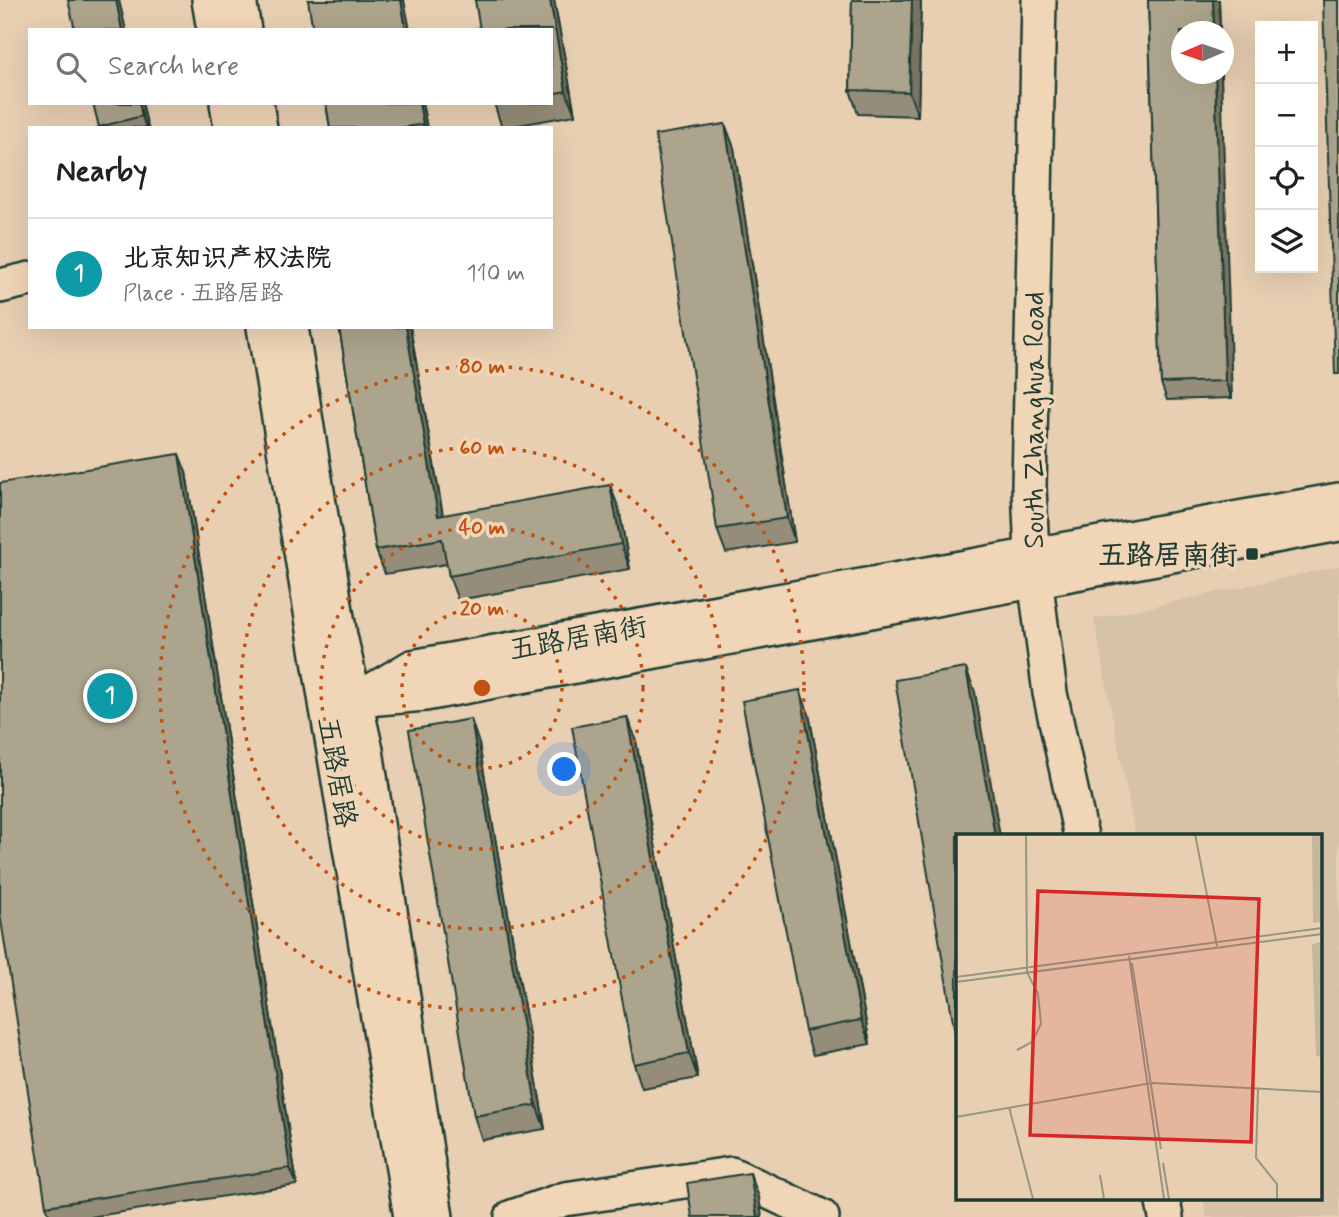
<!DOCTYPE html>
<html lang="en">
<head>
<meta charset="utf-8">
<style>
  :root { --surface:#fff; --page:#f6f6f6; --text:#202124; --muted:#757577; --line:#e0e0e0; --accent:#1a73e8 }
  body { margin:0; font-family:Mynerve,"LXGW WenKai TC",sans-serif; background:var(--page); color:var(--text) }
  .controls { position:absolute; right:21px; top:21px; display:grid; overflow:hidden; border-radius:0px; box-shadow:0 7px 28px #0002 }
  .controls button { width:63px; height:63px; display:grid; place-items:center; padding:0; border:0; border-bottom:2px solid var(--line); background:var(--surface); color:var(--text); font:35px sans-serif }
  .compass { position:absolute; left:1171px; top:21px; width:63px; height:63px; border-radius:50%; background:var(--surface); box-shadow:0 7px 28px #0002; rotate:268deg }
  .you { position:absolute; left:565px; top:770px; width:24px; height:24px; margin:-18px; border:5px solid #fff; border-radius:50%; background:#1a73e8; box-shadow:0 0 0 10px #1a73e833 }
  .badge { display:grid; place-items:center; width:46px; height:46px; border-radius:50%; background:var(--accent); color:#fff; font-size:23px; font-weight:700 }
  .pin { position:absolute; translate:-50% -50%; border:4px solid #fff; box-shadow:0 2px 7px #0006 }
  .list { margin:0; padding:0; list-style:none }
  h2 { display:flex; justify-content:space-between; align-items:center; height:91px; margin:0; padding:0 28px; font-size:30px }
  h2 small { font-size:23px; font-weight:400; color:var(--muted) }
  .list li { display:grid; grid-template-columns:46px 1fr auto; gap:21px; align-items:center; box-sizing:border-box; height:112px; padding:0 28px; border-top:2px solid var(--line) }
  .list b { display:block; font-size:26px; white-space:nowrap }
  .list p { margin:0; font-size:23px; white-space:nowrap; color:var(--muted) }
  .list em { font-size:23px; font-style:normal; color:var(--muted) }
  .icon { flex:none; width:38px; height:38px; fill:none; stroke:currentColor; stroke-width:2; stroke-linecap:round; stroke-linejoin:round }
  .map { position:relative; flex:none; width:1339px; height:1217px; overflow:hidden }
  .search { position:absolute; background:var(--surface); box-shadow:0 7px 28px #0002; left:28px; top:28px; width:525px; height:77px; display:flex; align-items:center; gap:18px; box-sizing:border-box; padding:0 24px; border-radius:0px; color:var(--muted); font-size:26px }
  .panel { position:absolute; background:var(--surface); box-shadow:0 7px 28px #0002; left:28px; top:126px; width:525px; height:203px; border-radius:0px }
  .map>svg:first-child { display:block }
  .built { fill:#d6c2a7 }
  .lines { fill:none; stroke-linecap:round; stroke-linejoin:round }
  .minor-casing { stroke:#1f3d34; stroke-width:38 }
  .minor { stroke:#f0d5b7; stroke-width:33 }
  .wall { fill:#958d79; stroke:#1f3d34; stroke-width:2 }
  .shaded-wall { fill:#797363; stroke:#1f3d34; stroke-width:2 }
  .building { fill:#ada48d; stroke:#1f3d34; stroke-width:2 }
  .ring { fill:none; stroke:#c05314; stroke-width:3.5; stroke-dasharray:3.5 7 }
  .poi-dot { fill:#1f3d34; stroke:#f0d5b7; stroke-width:2.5 }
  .labels { text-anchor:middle; stroke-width:7; stroke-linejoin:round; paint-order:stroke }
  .street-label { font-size:28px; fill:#1f3d34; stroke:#f0d5b7 }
  .poi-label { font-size:28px; font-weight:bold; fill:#1f3d34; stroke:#f0d5b7; text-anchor:end }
  .inset-road { fill:none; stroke:#989580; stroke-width:2 }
  .view { fill:#d62828; fill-opacity:0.15; stroke:#d62828; stroke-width:3.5 }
  .inset-edge { fill:none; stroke:#1f3d34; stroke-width:3.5 }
  .centre { fill:#c05314; stroke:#f0d5b7; stroke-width:3.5 }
  .ring-label { font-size:21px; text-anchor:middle; font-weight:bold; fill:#c05314; stroke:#f0d5b7; stroke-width:7; stroke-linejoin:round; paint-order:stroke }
</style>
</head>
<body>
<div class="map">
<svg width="1339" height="1217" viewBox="0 0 1339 1217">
  <rect width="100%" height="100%" fill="#e8cfb2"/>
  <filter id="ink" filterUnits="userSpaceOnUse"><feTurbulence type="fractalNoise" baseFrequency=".0143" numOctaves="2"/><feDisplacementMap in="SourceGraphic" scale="14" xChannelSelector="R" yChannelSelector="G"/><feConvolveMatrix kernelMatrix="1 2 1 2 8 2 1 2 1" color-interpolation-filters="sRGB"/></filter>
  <g filter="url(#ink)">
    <path class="built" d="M 1339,566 L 1339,1217 L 1207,1217 L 1203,1198 L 1320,1198 L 1320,836 L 1135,835 L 1094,619 Z"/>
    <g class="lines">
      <defs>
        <g id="minor">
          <path d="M 209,0 L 214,30"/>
          <path d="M 239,0 L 244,30"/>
          <path d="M 1039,0 L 1029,487 L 1032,555 L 1050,693 L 1081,836"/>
          <path d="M 227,103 L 231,128"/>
          <path d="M 256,103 L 260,128"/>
          <path d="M 0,286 L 30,279"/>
          <path d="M 264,327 L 411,1217"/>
          <path d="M 291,327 L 340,636 L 366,750 L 436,1217"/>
          <path d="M 363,696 L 412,667 L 1339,500"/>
          <path d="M 327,707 L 355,700 L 425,694 L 1339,524"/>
          <path d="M 1162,1198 L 1166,1217"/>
          <path d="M 512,1217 L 565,1199 L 731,1174 L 822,1217"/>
        </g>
      </defs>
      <use href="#minor" class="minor-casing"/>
      <use href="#minor" class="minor"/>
    </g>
    <g class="wall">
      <path d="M 475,0 L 554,0 L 575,115 L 502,128 L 494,103 L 551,103 L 551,30 Z"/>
      <path d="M 852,0 L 921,0 L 918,116 L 858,114 L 850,90 Z"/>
      <path d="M 1148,0 L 1219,0 L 1220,32 L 1181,32 L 1232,398 L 1167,400 L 1161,383 Z"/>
      <path d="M 142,103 L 148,128 L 99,127 Z"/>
      <path d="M 326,103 L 422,103 L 427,128 L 330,128 Z"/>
      <path d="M 725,124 L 734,148 L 795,542 L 726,553 L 717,529 Z"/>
      <path d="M 339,327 L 410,327 L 443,515 L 619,509 L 630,569 L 458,600 L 449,576 L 447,564 L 385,574 L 376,550 Z"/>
      <path d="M 186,472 L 297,1185 L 90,1217 L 50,1217 L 46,1206 Z"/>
      <path d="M 809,714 L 870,1044 L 813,1055 L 805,1031 Z"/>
      <path d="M 636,741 L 698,1078 L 642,1088 L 634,1064 Z"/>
      <path d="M 479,744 L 545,1129 L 482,1140 L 474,1116 Z"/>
    </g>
    <g class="shaded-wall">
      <path d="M 116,0 L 119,0 L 126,30 L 122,30 Z"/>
      <path d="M 401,0 L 404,0 L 410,30 L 406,30 Z"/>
      <path d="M 550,0 L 554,0 L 575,115 L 566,91 Z"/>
      <path d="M 912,0 L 921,0 L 918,116 L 909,92 Z"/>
      <path d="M 1213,0 L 1219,0 L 1220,32 L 1214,32 Z"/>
      <path d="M 1215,74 L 1221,74 L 1232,398 L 1225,381 Z"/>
      <path d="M 139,103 L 142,103 L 148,128 L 146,128 L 142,116 Z"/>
      <path d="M 419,103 L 422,103 L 427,128 L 424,128 L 423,124 Z"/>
      <path d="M 725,124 L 734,148 L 795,542 L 787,518 Z"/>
      <path d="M 406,327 L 410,327 L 447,540 L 438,516 Z"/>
      <path d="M 179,454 L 186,472 L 297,1185 L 290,1168 Z"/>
      <path d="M 610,485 L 619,509 L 630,569 L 621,544 Z"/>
      <path d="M 966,668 L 975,692 L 1000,836 L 995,836 Z"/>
      <path d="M 800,690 L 809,714 L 870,1044 L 861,1020 Z"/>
      <path d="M 627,717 L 636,741 L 698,1078 L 689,1053 Z"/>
      <path d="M 471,719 L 479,744 L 545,1129 L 536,1105 Z"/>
      <path d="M 750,1173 L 759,1197 L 762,1217 L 757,1217 Z"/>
    </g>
    <g class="building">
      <path d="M 68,0 L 116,0 L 122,30 L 75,30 Z"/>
      <path d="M 308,0 L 401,0 L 406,30 L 313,30 Z"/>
      <path d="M 475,0 L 550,0 L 566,91 L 551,94 L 551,30 L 480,30 Z"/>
      <path d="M 852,0 L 912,0 L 909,92 L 850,90 Z"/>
      <path d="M 1148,0 L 1213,0 L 1214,32 L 1181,32 L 1181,74 L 1215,74 L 1225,381 L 1161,383 Z"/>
      <path d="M 1323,0 L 1339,0 L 1339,374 L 1335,374 Z"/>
      <path d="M 93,103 L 139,103 L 142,116 L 99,127 Z"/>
      <path d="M 326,103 L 419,103 L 423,124 L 401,128 L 330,128 Z"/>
      <path d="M 725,124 L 787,518 L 717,529 L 655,135 Z"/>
      <path d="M 339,327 L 406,327 L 438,516 L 610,485 L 621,544 L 449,576 L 442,539 L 376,550 Z"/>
      <path d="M 179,454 L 290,1168 L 46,1206 L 0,914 L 0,483 Z"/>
      <path d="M 966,668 L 995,836 L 957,836 L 957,1045 L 895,680 Z"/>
      <path d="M 800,690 L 861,1020 L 805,1031 L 742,701 Z"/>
      <path d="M 627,717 L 689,1053 L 634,1064 L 572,727 Z"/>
      <path d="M 471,719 L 536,1105 L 474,1116 L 409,730 Z"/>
      <path d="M 750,1173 L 757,1217 L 692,1217 L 687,1183 Z"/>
    </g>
  </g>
  <g class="ring">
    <circle cx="482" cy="688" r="80"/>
    <circle cx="482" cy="688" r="161"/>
    <circle cx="482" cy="688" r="241"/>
    <circle cx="482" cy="688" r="322"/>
  </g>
  <rect class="poi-dot" x="1245" y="547" width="14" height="14" rx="3.5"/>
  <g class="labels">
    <g class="street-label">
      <text transform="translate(1033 420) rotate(-90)" y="10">South Zhanghua Road</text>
      <text transform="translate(578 637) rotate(-10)" y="10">五路居南街</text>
      <text transform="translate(338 772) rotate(80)" y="10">五路居路</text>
    </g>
    <g class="poi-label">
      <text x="1238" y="564">五路居南街</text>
    </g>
  </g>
  <g transform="translate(956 834)">
    <rect width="366" height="366" fill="#e8cfb2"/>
    <path d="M 356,0 L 366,0 L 366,88 L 357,89 ZM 366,108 L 366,223 L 360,222 L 356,110 Z" fill="#c6b69d"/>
    <path class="inset-road" d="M 239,0 L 261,112M 173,122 L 208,365M 176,129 L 205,315M 0,143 L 366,94M 0,148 L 366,100M 61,216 L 76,208 L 85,190 L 82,160 L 71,138 L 70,0M 302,254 L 300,324 L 321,350 L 321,365M 53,273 L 77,365M 0,283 L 196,249 L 366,258M 207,329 L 213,365M 144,341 L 148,365"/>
    <path class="view" d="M 82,57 L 303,65 L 295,308 L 74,301 Z"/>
    <rect width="366" height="366" class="inset-edge"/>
  </g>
  <circle cx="482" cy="688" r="10" class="centre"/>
  <g class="ring-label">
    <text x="482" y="373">80 m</text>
    <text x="482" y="454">60 m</text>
    <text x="482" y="534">40 m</text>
    <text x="482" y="615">20 m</text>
  </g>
</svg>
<div class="controls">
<button>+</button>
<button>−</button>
<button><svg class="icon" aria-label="locate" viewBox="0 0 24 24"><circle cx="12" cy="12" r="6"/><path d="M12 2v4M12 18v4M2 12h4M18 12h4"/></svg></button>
<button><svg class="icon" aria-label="layers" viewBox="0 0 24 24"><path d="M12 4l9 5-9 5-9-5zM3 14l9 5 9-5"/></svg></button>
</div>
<svg class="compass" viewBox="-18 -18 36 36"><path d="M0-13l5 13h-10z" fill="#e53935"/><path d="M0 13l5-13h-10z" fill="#757577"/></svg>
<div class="you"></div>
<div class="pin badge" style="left:110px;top:696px;background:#0f9aa8">1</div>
<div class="search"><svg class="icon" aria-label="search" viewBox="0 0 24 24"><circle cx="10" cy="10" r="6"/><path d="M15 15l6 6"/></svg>Search here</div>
<section class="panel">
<h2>Nearby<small></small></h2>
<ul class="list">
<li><span class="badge" style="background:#0f9aa8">1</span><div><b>北京知识产权法院</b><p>Place · 五路居路</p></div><em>110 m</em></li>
</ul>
</section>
</div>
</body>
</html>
